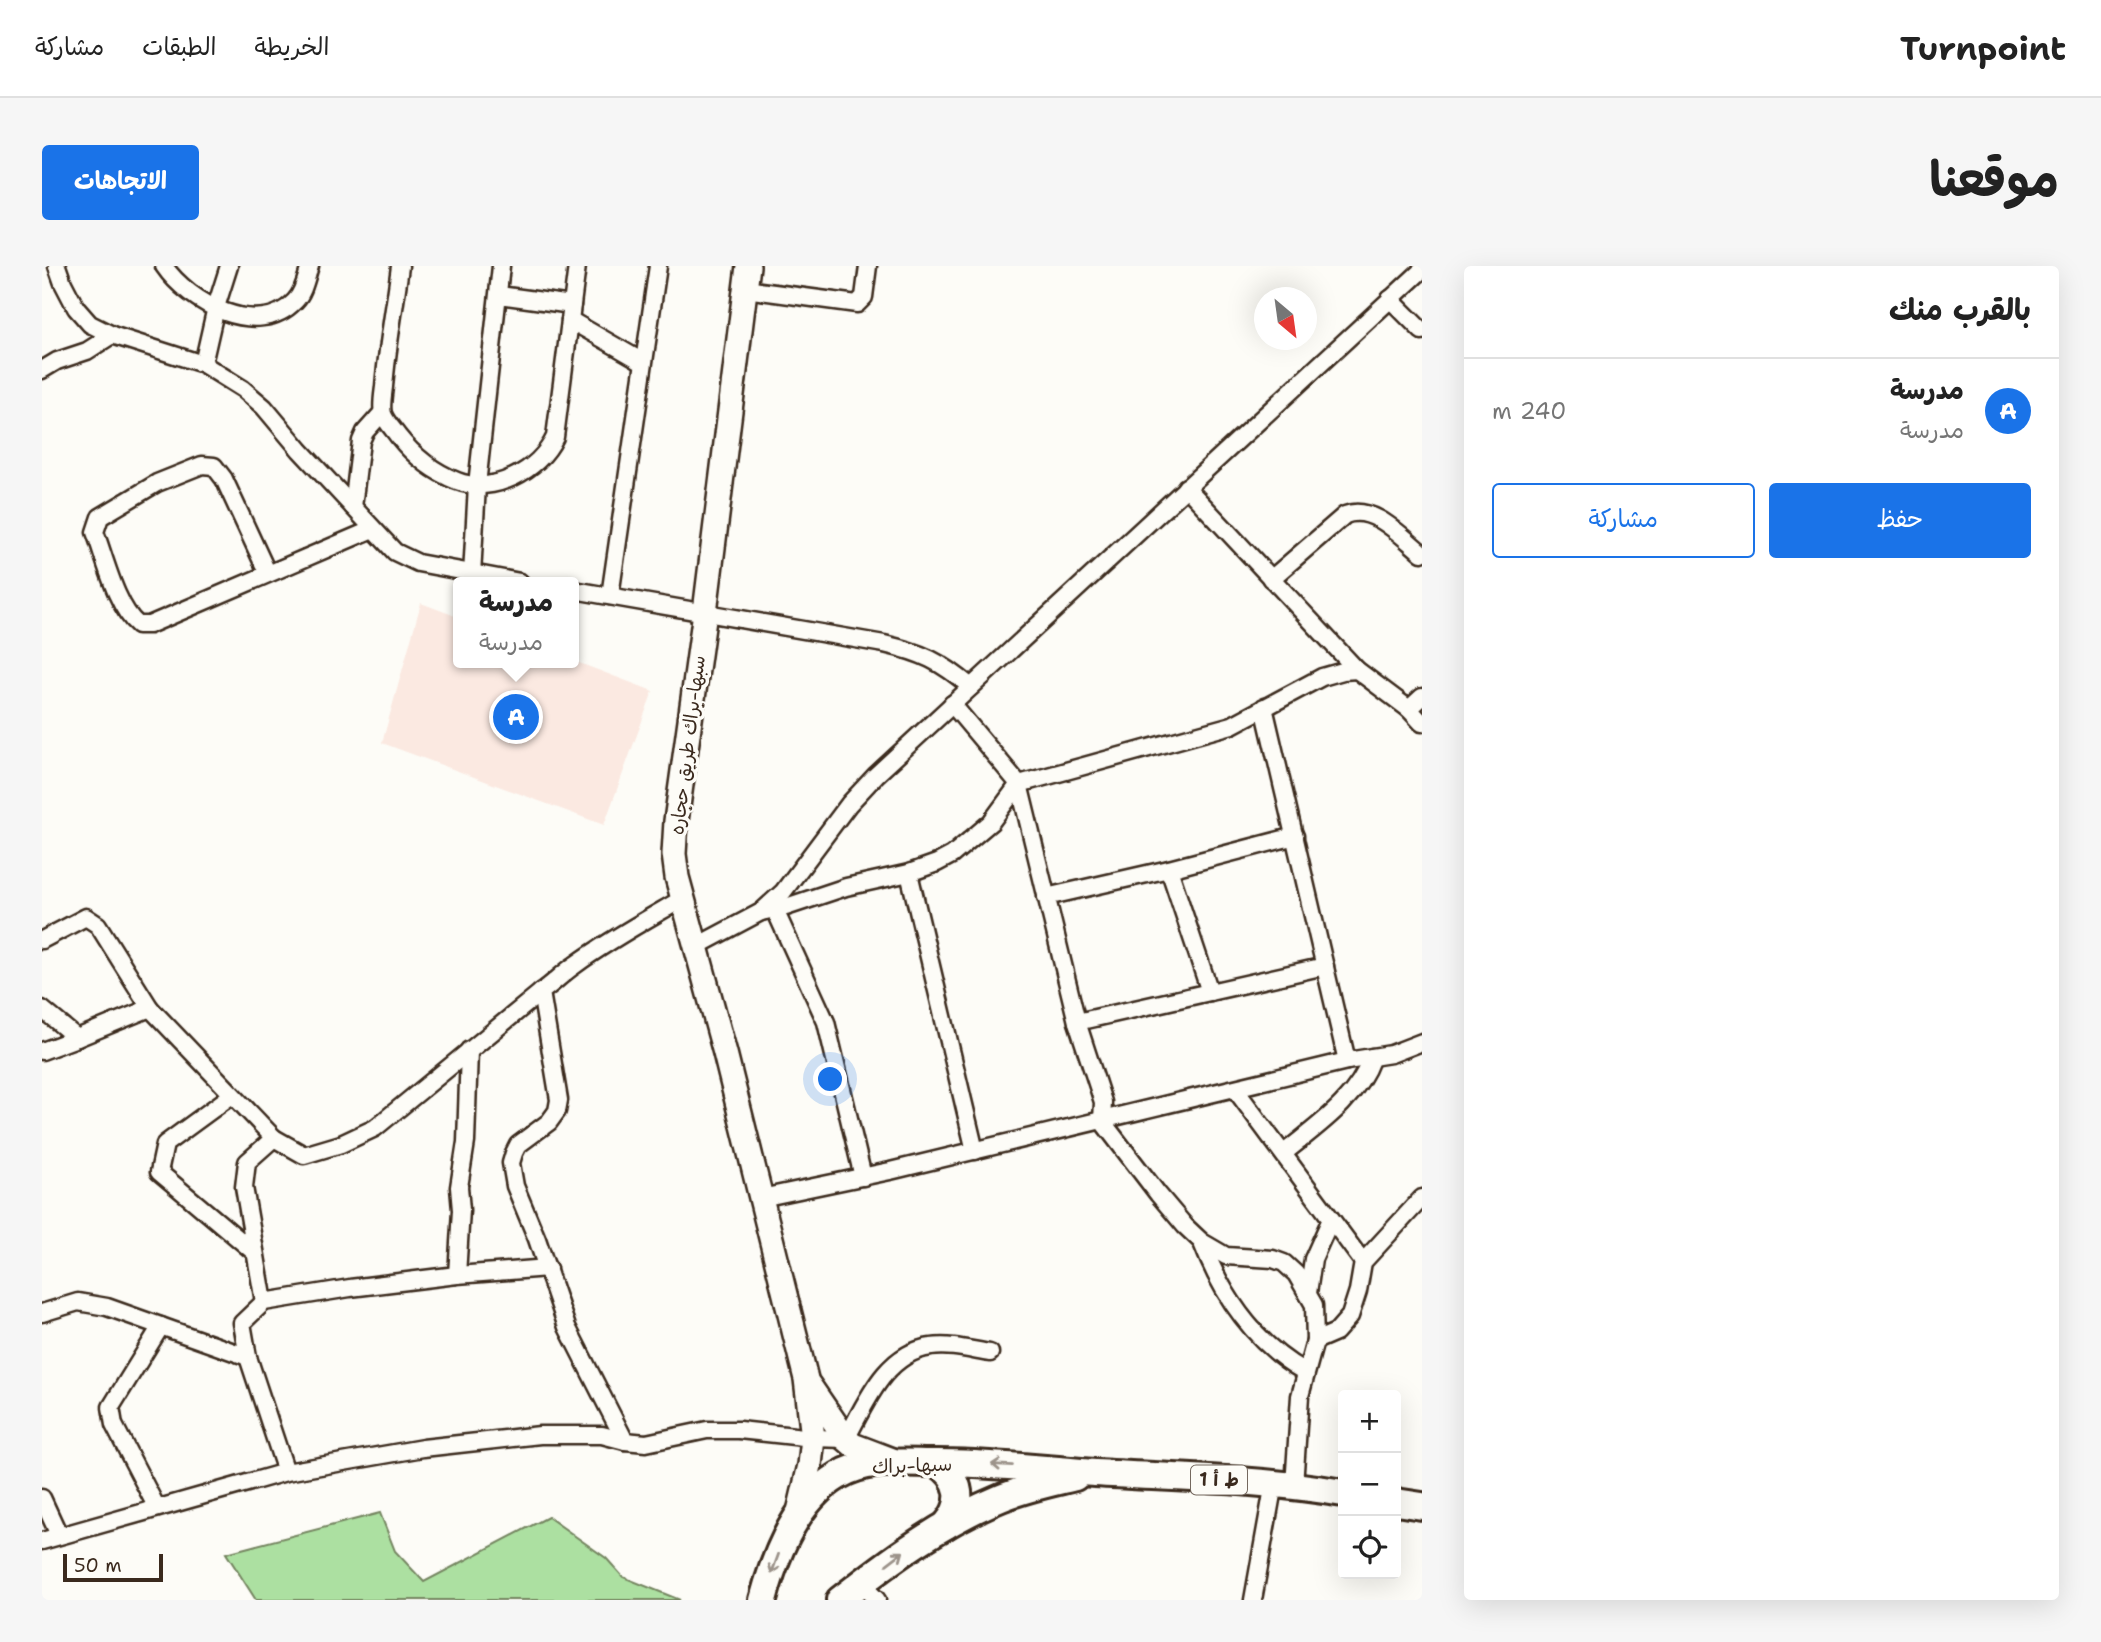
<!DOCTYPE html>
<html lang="ar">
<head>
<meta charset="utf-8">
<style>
  :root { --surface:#fff; --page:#f6f6f6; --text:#222; --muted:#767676; --line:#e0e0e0; --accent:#1a73e8 }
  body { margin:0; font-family:"Shantell Sans","Playpen Sans Arabic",sans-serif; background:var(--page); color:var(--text); direction:rtl }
  .controls { position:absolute; right:21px; bottom:21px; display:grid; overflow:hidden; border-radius:7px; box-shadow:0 7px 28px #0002 }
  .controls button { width:63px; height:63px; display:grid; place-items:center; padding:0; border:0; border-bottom:2px solid var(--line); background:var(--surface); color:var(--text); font:35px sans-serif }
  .compass { position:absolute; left:1212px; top:21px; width:63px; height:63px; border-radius:50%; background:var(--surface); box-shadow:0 7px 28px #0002; rotate:151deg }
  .scale { position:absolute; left:21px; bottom:18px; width:100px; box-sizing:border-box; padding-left:7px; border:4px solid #3b2a1e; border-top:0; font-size:19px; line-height:24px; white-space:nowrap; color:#3b2a1e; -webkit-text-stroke:5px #fdfcf7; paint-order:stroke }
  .you { position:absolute; left:789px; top:814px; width:24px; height:24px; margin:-18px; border:5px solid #fff; border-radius:50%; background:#1a73e8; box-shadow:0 0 0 10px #1a73e833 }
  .badge { display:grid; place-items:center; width:46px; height:46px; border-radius:50%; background:var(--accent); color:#fff; font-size:23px; font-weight:700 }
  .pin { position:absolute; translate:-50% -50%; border:4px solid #fff; box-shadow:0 2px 7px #0006 }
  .popup { position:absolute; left:411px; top:311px; width:126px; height:91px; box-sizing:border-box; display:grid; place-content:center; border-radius:7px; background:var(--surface); filter:drop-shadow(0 2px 5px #0005); font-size:23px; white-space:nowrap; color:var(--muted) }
  .popup b { font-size:26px; color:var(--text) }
  .popup::after { content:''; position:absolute; left:50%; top:100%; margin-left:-14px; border:14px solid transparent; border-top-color:var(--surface) }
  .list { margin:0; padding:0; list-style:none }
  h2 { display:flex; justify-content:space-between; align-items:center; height:91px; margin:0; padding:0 28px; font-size:30px }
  h2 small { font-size:23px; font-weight:400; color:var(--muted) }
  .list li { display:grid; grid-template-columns:46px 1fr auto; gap:21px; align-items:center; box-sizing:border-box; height:105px; padding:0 28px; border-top:2px solid var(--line) }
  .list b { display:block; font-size:26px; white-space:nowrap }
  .list p { margin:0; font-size:23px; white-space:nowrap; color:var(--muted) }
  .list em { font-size:23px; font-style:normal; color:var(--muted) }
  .actions { display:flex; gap:14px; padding:21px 28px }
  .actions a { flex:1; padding:16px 0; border:2px solid var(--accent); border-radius:7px; text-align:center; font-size:24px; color:var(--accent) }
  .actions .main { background:var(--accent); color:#fff }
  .icon { flex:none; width:38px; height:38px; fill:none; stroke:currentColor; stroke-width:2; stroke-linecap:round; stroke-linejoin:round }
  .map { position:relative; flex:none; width:1380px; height:1334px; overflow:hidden; direction:ltr; border-radius:7px }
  header { display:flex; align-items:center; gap:42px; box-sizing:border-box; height:98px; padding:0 35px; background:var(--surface); border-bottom:2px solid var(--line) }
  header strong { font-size:33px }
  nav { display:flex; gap:38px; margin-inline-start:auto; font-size:24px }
  .intro { display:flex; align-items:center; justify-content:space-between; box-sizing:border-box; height:168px; padding:0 42px }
  h1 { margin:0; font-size:49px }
  .button { padding:18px 32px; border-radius:7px; background:var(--accent); color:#fff; font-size:24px; font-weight:700 }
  main { display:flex; gap:42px; padding:0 42px }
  aside { flex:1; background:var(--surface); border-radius:7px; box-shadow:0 7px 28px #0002 }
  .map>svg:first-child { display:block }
  .built { fill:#fbe9e1 }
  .green { fill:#ace0a1; stroke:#748560; stroke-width:2 }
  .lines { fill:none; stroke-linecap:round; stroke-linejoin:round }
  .minor-casing { stroke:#3b2a1e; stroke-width:21 }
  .secondary-casing { stroke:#3b2a1e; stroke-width:28 }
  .trunk-casing { stroke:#3b2a1e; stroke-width:32 }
  .minor { stroke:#fdfcf7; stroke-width:16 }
  .secondary { stroke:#fdfcf7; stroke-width:23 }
  .trunk { stroke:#fdfcf7; stroke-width:26 }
  .oneway { stroke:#9c938a }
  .labels { text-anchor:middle; stroke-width:7; stroke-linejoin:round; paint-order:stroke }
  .shield { fill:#fdfcf7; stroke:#75695f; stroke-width:2 }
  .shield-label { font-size:18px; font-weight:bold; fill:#3b2a1e }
  .street-label { font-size:19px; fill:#3b2a1e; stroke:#fdfcf7 }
</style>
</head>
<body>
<header>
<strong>Turnpoint</strong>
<nav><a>الخريطة</a><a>الطبقات</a><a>مشاركة</a></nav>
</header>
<div class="intro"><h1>موقعنا</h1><a class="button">الاتجاهات</a></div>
<main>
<aside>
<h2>بالقرب منك<small></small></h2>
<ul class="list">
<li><span class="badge">A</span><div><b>مدرسة</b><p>مدرسة</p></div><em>240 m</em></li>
</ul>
<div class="actions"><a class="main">حفظ</a><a>مشاركة</a></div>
</aside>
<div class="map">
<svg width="1380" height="1334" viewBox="0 0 1380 1334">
  <rect width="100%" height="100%" fill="#fdfcf7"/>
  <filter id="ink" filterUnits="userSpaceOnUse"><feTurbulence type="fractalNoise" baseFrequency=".0143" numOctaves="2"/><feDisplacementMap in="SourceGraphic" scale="14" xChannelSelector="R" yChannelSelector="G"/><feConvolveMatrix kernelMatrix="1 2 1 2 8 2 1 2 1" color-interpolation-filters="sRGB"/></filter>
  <g filter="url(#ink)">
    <path class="built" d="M 379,337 L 416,351 L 416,397 L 532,397 L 532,395 L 611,425 L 562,559 L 340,477 Z"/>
    <path class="green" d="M 338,1247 L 353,1285 L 382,1316 L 506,1251 L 564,1292 L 581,1311 L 638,1334 L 214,1334 L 184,1287 Z"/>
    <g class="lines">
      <defs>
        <g id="minor">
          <path d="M 15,0 L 21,17 L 34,42 L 48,58 L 70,69 L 161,98 L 201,123 L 222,141 L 258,184 L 353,286 L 376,297 L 478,316"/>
          <path d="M 122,0 C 147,37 216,74 253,35 C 262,26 264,12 268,0"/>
          <path d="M 358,0 C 353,41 345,81 342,121 C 341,129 339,141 341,148 C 344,156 351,163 356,170 C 371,189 392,206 415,215 C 451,229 497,205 513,171 L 535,0"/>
          <path d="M 703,23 L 815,38 L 822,31 L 826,0"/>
          <path d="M 457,29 L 530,39"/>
          <path d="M 1348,33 L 1380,65"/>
          <path d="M 528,54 L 601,96"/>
          <path d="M 161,98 L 174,41 L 187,0"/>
          <path d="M 0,104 L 15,95 L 45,85 L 70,69"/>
          <path d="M 1144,221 L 1315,404 L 1367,443 L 1380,431"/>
          <path d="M 311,241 L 319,175 L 323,166 L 340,147"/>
          <path d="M 226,308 L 182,213 L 172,200 L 160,199 L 115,217 L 58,251 L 53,266 C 63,292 74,341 96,359 L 107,359 L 331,263"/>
          <path d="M 430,309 L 435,219 L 459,0"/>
          <path d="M 1229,313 L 1303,249 C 1331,238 1359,270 1380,287"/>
          <path d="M 532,324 L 842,378 C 881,387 898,395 929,421"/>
          <path d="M 568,330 L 616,0"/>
          <path d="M 910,438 L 977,518 L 1035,756 L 1061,836 L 1060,855 L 1116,928 L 1143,960 L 1160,976 L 1184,990 L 1231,993 L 1242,997 L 1254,1008 L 1272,1039 L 1273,1075 L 1258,1130 L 1252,1220"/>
          <path d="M 1222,441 L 1305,795"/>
          <path d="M 1367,443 L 1380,457"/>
          <path d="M 1127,603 L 1168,726"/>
          <path d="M 867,607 L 933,885"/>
          <path d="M 1004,631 L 1127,603 L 1253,570"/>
          <path d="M 733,644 L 784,756 L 821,911"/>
          <path d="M 719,646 L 744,641 L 804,621 L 867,607 L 895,597 L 910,589 L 949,556 L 977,518 L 1190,459 L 1280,411 L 1301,405 L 1315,404"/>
          <path d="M 0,674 L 44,651 L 56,659 L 108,742"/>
          <path d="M 655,680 L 719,646 L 741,626 L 807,538 L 834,509 L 1380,4"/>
          <path d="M 0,743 L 35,772 L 108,742 L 232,872"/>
          <path d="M 1035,756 L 1283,700"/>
          <path d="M 0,785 L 35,772"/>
          <path d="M 1193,823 L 1321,996"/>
          <path d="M 190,829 L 123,878 L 117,906 L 212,986"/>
          <path d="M 1242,887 C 1276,859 1314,835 1330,791"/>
          <path d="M 719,932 L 848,905 L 1305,795 L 1349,788 L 1380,776"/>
          <path d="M 1160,977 C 1180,1029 1213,1078 1263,1106"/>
          <path d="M 415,1009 L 419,944 L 417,921 L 424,876 L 427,784"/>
          <path d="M 1266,1027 L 1271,993 L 1289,953"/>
          <path d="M 222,1036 L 202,921 L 205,896 L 232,872 L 262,889 L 299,878 L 333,862 L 499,726"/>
          <path d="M 0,1047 L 36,1036 L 65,1041 L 206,1091"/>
          <path d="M 1273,1075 L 1294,1066 L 1308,1050 L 1316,1025 L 1321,996 L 1380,932"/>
          <path d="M 583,1175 L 525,1061 L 495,973 L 473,920 L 469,897 L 472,887 L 476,879 L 507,856 L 515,845 L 517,834 L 499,726 C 511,718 521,707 533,699 C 567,674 604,654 640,633"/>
          <path d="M 244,1206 L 206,1091 L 200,1057 L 222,1036 L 308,1022 L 415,1009 L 506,1002"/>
          <path d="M 0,1232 L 17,1269"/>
          <path d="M 115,1242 L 72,1159 L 69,1141 L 119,1060"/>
          <path d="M 0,1275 L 244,1206 L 381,1182 L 498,1169 L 560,1169 L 583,1175 L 604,1177 L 665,1164 L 697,1164 L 771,1172 L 804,1173 C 824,1137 843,1087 889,1081 C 908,1078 929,1084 948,1087"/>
          <path d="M 819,1318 L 835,1334"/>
          <path d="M 1211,1334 L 1232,1217"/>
        </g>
        <g id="secondary">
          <path d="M 706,0 L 663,346 L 634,555 L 632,588 L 635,611 L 683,787 L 764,1113 L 771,1172 L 768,1199 L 756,1250"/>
          <path d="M 767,1119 L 804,1173 L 811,1179 L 853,1195"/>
        </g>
        <g id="trunk">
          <path d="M 895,1197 C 920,1213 923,1237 904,1259"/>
          <path d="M 1354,1236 L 1380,1240"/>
          <path d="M 721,1334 C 733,1289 754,1235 796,1210 C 825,1192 862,1197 894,1197 C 948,1197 1000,1203 1053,1207 C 1136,1212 1219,1213 1301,1227"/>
          <path d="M 798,1334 C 848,1294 900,1256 959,1232 C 983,1222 1008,1217 1033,1211"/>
        </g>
      </defs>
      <use href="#minor" class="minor-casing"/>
      <use href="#secondary" class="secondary-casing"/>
      <use href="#trunk" class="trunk-casing"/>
      <use href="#minor" class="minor"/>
      <use href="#secondary" class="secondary"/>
      <use href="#trunk" class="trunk"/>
    </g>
    <defs><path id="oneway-shaft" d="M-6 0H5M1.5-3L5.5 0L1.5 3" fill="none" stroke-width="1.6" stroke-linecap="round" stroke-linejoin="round" transform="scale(1.75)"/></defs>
    <g class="oneway">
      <use href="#oneway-shaft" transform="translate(960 1199) rotate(-177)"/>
      <use href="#oneway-shaft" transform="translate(853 1292) rotate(-37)"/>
      <use href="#oneway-shaft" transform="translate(733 1298) rotate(110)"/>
    </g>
  </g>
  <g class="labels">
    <rect class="shield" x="1149" y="1199.5" width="56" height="29" rx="5"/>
    <g class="shield-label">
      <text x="1177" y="1220">ط أ 1</text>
    </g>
    <g class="street-label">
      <text transform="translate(645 479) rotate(-83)" y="7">سبها-براك طريق حجاره</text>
      <text transform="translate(870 1199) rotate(-2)" y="7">سبها-براك</text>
    </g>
  </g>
</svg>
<div class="controls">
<button>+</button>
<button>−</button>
<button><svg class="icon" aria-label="locate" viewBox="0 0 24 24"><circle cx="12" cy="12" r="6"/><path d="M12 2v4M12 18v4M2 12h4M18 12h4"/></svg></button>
</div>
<svg class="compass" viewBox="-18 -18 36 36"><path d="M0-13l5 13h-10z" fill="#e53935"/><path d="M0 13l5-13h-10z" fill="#767676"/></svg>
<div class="scale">50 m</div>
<div class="you"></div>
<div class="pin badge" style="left:474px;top:451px">A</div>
<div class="popup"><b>مدرسة</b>مدرسة</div>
</div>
</main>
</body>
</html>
